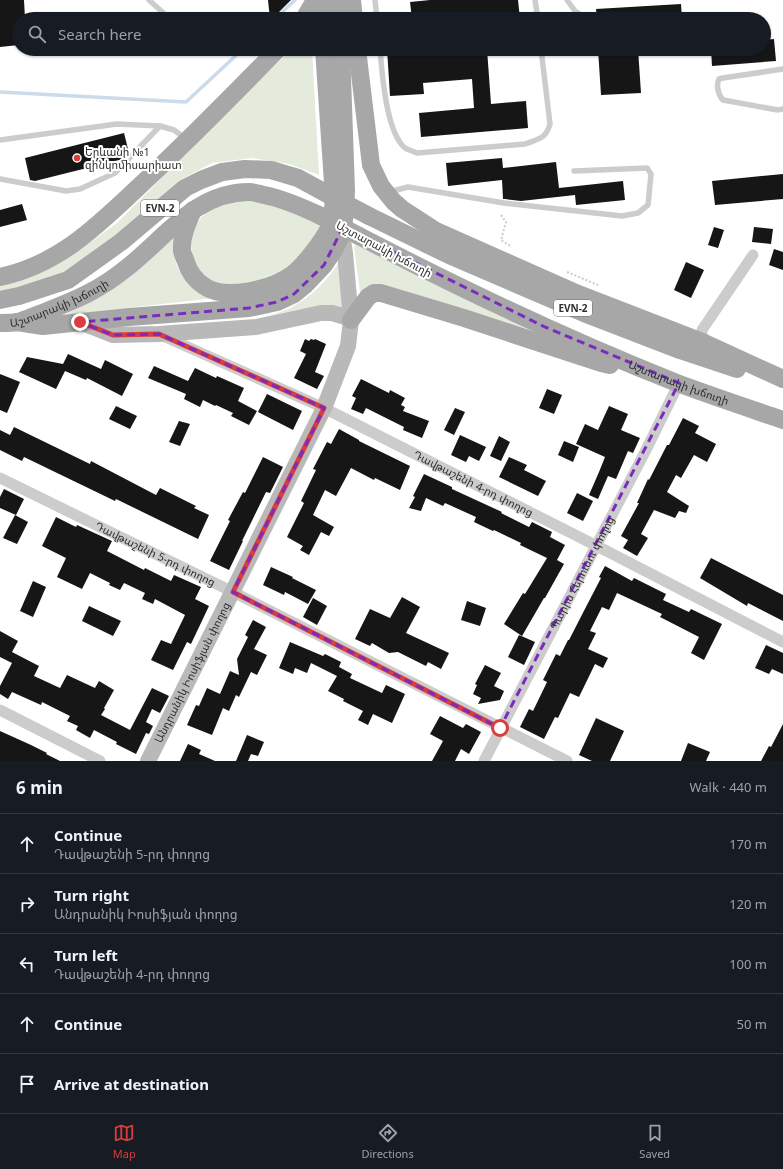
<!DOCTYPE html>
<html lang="en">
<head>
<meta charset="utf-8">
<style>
  :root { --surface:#171b24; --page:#242831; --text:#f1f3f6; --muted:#9ea1a6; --line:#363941; --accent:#d93d3d }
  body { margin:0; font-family:"Noto Sans","Noto Sans Armenian",sans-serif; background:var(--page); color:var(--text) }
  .stop { position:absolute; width:12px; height:12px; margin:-9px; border:3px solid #d93d3d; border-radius:50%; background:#fff }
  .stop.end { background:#d93d3d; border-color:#fff; box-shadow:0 1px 4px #0008 }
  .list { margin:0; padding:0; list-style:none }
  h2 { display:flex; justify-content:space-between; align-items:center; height:52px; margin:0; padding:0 16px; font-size:17px }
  h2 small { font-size:13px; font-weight:400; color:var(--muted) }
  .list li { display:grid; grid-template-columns:26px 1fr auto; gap:12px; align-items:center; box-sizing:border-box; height:60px; padding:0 16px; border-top:1px solid var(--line) }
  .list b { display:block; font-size:15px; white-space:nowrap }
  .list p { margin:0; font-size:13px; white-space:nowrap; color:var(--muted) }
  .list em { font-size:13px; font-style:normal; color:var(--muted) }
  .icon { flex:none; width:22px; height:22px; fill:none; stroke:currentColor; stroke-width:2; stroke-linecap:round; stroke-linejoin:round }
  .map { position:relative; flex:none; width:783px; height:761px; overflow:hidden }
  .search { position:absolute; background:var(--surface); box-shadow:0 1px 3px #0004; left:12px; right:12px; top:12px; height:44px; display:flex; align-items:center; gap:10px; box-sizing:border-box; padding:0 14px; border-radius:22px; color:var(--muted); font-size:15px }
  .sheet { height:352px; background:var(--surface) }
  nav { display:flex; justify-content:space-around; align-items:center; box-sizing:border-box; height:56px; border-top:1px solid var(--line); background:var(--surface); font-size:11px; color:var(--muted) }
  nav a { display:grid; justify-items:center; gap:2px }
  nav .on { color:var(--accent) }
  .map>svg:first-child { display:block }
  .green { fill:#e4ebdd }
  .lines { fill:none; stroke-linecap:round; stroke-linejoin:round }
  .stream { stroke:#cbdbe9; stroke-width:3.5 }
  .building { fill:#161616 }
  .path { stroke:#ccc; stroke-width:2; stroke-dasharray:2 2; stroke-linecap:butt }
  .lane { stroke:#ccc; stroke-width:5.5 }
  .street { stroke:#ccc; stroke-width:11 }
  .secondary { stroke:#b9b9b9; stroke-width:16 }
  .primary { stroke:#a7a7a7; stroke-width:18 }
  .primary-bridge { stroke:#a7a7a7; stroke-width:18 }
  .route { stroke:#d93d3d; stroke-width:5 }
  .marked { fill:none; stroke:#7b2cbf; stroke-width:3; stroke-dasharray:8 5; stroke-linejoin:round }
  .poi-dot { fill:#d93d3d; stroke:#fff; stroke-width:1.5 }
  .labels { text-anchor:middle; stroke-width:4; stroke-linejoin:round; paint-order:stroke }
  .shield { fill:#fff; stroke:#6d6d6d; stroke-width:1 }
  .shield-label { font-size:10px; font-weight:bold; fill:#2f2f2f }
  .poi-label { font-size:11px; fill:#2f2f2f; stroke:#fff; text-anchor:start }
  .street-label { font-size:11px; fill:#2f2f2f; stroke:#fff }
</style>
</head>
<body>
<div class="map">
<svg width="783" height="761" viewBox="0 0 783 761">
  <rect width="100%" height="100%" fill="#fff"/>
  <g class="green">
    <path d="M 292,49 L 312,49 L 319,175 L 289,164 L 252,158 L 212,163 L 180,180 L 102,248 L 68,270 L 33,285 L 0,293 L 0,283 L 39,272 L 74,254 L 117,223 L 239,100 Z"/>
    <path d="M 245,200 L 275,203 L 322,225 C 320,230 317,236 314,241 C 311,247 292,268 287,270 C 283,273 277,274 272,275 C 254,281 232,290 213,281 C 187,268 184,232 205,214 C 216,205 231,202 245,200 Z"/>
    <path d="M 176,232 C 172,246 173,266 184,277 C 190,284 207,293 215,298 L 64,315 L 85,305 L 119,284 Z"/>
    <path d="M 360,244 L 578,350 L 399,293 L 361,299 L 354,246 Z"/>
    <path d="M 341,258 L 348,313 L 301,309 L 268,316 C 275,313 285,311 292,307 C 312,296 330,279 341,258 Z"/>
  </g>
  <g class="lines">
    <g class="stream">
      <path d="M 275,19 L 295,0"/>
      <path d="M 0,92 L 186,102 L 243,49"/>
    </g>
  </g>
  <g class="building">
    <path d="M 0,0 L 24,0 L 25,19 L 19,19 L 19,45 L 0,47 Z"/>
    <path d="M 268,0 L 291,0 L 272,19 L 270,19 Z"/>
    <path d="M 430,0 L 518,0 L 520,19 L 412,19 L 410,2 Z"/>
    <path d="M 681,4 L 682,19 L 597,19 L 596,9 Z"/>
    <path d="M 774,39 L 776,61 L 712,66 L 711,49 L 764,49 L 764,40 Z"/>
    <path d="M 387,49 L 421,49 L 421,56 L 471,52 L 470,49 L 487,49 L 491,104 L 526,101 L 528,128 L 421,137 L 419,113 L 474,108 L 472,79 L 423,83 L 424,94 L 390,96 Z"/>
    <path d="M 598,49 L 638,49 L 641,93 L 601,95 Z"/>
    <path d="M 124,133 L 129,153 L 123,159 L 35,181 L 30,180 L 25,158 Z"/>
    <path d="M 502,158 L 503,168 L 556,162 L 559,188 L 623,181 L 625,200 L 576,205 L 575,195 L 521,201 L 505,199 L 503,199 L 502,180 L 448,186 L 446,163 Z"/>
    <path d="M 783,174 L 783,199 L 715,205 L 712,181 Z"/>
    <path d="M 22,204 L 27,220 L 0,227 L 0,210 Z"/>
    <path d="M 714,227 L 724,230 L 718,248 L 708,245 Z"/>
    <path d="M 754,227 L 773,229 L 771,244 L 752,242 Z"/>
    <path d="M 774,249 L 783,252 L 783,270 L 769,265 Z"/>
    <path d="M 686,262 L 704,270 L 691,298 L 674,290 Z"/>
    <path d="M 305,339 L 309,341 L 311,339 L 314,340 L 315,339 L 326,344 L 315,372 L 324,376 L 317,389 L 294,378 L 306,354 L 300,351 Z"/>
    <path d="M 68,354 L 101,369 L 105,360 L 133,374 L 122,396 L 87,378 L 86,380 L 65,371 L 56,389 L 19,372 L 27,357 L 63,364 Z"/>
    <path d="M 154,366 L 188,381 L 195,368 L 216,378 L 217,376 L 244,388 L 238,401 L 257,411 L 249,425 L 231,416 L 233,413 L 216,405 L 215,406 L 203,400 L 200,407 L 184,399 L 186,394 L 148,378 Z"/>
    <path d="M 0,374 L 20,382 L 7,413 L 0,410 Z"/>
    <path d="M 361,379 L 389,393 L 390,390 L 405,398 L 401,405 L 405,407 L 403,411 L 429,421 L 422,438 L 403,430 L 404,427 L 366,408 L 363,414 L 351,409 L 356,398 L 352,396 Z"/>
    <path d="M 547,389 L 562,395 L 554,414 L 539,408 Z"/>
    <path d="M 267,394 L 302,411 L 293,430 L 258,412 Z"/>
    <path d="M 116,406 L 137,416 L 130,429 L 109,419 Z"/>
    <path d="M 609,406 L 628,414 L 621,430 L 640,438 L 633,453 L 628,451 L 616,479 L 608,476 L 598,499 L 589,495 L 599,472 L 605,457 L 576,444 L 585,424 L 598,430 Z"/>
    <path d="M 455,408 L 465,412 L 454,435 L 444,430 Z"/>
    <path d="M 683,418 L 699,426 L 695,433 L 716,444 L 707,462 L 694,455 L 681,478 L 676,475 L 667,492 L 689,506 L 686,513 L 679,511 L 675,518 L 654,510 L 641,534 L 648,538 L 637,556 L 623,548 L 628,540 L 621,536 L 639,503 L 637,503 L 648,479 L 649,480 L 667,445 L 669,445 Z"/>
    <path d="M 179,421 L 190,424 L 180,446 L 169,442 Z"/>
    <path d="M 14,427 L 90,464 L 91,461 L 156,495 L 160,488 L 196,506 L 194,508 L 209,515 L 198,539 L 116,499 L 115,501 L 24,457 L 22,461 L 0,450 L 0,430 L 10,435 Z"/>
    <path d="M 339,429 L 359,440 L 359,441 L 410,466 L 400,490 L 375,478 L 374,480 L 351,468 L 336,496 L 325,490 L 313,515 L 334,527 L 329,536 L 321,532 L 309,555 L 300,550 L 303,546 L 287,537 L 304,503 L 301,501 L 316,470 L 313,469 L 327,442 L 331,444 Z"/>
    <path d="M 460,435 L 486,447 L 479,461 L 469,456 L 466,462 L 451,455 Z"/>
    <path d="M 499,436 L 510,442 L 501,461 L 490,456 Z"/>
    <path d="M 564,441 L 579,447 L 573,462 L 558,455 Z"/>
    <path d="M 263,457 L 283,467 L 270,493 L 266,492 L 242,541 L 243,541 L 229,570 L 210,561 L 230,521 L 228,520 L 243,492 L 245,493 Z"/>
    <path d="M 509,457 L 527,465 L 524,470 L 546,481 L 538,496 L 499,477 Z"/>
    <path d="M 424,474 L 452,487 L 452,489 L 502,512 L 501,513 L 529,527 L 532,522 L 552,532 L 550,537 L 565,545 L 557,560 L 564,564 L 545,598 L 544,598 L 522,636 L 504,624 L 523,593 L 525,594 L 547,558 L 520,545 L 521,543 L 494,530 L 493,531 L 474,522 L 476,517 L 445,503 L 443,506 L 426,498 L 421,511 L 409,508 L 415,497 L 413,496 Z"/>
    <path d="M 4,489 L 24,499 L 16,515 L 0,508 L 0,497 Z"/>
    <path d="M 577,493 L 593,501 L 583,521 L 567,513 Z"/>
    <path d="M 15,515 L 28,522 L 17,544 L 3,538 Z"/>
    <path d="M 56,517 L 76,527 L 77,525 L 112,541 L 107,551 L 144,570 L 145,568 L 171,581 L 174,575 L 201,587 L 195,599 L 209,606 L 191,644 L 187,642 L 173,670 L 151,660 L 161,640 L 171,644 L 185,615 L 155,599 L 153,604 L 142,599 L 145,593 L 124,583 L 120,590 L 109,585 L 110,583 L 90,573 L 82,589 L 57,577 L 66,558 L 42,546 Z"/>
    <path d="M 711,558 L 783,595 L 783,621 L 748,603 L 747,606 L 700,578 Z"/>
    <path d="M 605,566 L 632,581 L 634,578 L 666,594 L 663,600 L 689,612 L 691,609 L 722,624 L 704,660 L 691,653 L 699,637 L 660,617 L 662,614 L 617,593 L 609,610 L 602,607 L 590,631 L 596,633 L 588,649 L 608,658 L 603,668 L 595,664 L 579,697 L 570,693 L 558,718 L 555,717 L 544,739 L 520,727 L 529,709 L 533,711 L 547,682 L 543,680 L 556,654 L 560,656 L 568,640 L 569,640 L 588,603 L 601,578 L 599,577 Z"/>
    <path d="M 271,567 L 293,577 L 292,578 L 316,590 L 308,604 L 285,592 L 284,595 L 263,585 Z"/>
    <path d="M 33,581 L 46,587 L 33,617 L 20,611 Z"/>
    <path d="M 402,597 L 420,607 L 406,633 L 449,653 L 441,669 L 428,662 L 426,666 L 398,652 L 389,653 L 372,643 L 370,646 L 355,639 L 370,609 L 390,618 Z"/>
    <path d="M 313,598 L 327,606 L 317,625 L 303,617 Z"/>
    <path d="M 467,601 L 486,608 L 480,626 L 461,620 Z"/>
    <path d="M 89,606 L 121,621 L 113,636 L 82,621 Z"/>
    <path d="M 253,620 L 266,627 L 254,649 L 267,655 L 257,675 L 251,672 L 239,697 L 236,695 L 229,711 L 223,708 L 212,735 L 187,725 L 196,705 L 199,706 L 207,688 L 220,694 L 230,671 L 239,675 L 237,659 L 248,637 L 245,635 Z"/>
    <path d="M 0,631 L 18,641 L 12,652 L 39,666 L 34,676 L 60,688 L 67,675 L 95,688 L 99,681 L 114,690 L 104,708 L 105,709 L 101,715 L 130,730 L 152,688 L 169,696 L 160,713 L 152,709 L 146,722 L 153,726 L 149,734 L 146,733 L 136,754 L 116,744 L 117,742 L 94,730 L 90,738 L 76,730 L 78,726 L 67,721 L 70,716 L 42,702 L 41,705 L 12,692 L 8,699 L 0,694 L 0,686 L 12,663 L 0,657 Z"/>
    <path d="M 519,635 L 535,642 L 524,665 L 508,657 Z"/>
    <path d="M 290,642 L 323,656 L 325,654 L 341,662 L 339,667 L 352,674 L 350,678 L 382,693 L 386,685 L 405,694 L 392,723 L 373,714 L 368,725 L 358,720 L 363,711 L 343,701 L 344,699 L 328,691 L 337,676 L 311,663 L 307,673 L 295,668 L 293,674 L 279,668 Z"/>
    <path d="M 766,645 L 783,653 L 783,674 L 772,669 L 769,674 L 755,668 Z"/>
    <path d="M 485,665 L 501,673 L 494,686 L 504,691 L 500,700 L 478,704 L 481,698 L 473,694 L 477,685 L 475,684 Z"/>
    <path d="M 440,716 L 463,728 L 466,724 L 481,732 L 469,754 L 461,749 L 455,761 L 432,761 L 443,741 L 430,734 Z"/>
    <path d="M 596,718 L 624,731 L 610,761 L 592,761 L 579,755 Z"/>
    <path d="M 783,724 L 783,761 L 761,761 L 769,746 L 771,747 Z"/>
    <path d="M 0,731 L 31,745 L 47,753 L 46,754 L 60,761 L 0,761 Z"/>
    <path d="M 247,735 L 264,742 L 258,756 L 251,754 L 248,761 L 236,761 Z"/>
    <path d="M 688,743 L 710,752 L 706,761 L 681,761 Z"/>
    <path d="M 188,744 L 201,750 L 199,754 L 215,761 L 180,761 Z"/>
  </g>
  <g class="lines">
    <g class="path">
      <path d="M 501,215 L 506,222 L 501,240 L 512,247"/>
      <path d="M 567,272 L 598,285"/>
    </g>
    <g class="lane">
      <path d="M 149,0 L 170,19"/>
      <path d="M 375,0 L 377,19"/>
      <path d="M 535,0 L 538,19"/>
      <path d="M 567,0 L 575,11 L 587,19"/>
      <path d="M 380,49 C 382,73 386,132 405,148 C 408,150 413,151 417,153 L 525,144 C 538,139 546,139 550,124 L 541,49"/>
      <path d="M 783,69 L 723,78 L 719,79 C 716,85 718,95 723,100 L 778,110 L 783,109"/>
      <path d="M 0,140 L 117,124 L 160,126 L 174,130 L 185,138"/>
      <path d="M 0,179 L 66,191 L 80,189 L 115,173 L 160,126"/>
      <path d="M 389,192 L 408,187 L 504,203 L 622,216 L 638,213 L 648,205 L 651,174 L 647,168 L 574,171"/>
    </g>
    <g class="street">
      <path id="s1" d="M 161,335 L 324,408 L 595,545 L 783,642"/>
      <path d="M 702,342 L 702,330 L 753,255"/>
      <path id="s2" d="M 0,478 L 233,592 L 567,761"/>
      <path d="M 0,710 L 100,761"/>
      <path id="s3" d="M 484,761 L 646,450 L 679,383"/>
    </g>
    <g class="secondary">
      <path d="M 80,322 L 113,335 L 159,334 L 256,327 L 321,313 L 332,313 L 342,316 L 351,320"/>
      <path id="s4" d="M 148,761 L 324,408 L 348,346 L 351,320 L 345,253 L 341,227"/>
    </g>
    <g class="primary">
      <path d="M 321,0 L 322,19"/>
      <path d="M 338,0 L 339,19"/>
      <path d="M 352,0 L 354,19"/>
      <path d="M 304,19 L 315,0"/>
      <path d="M 357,49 L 371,165 L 381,186 L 393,201 L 402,209 L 436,231 L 578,294 L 702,342 L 783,379"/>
      <path d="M 193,210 C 188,222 181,236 182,250 C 182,254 185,258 186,262 C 189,272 195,280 204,286 C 225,301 273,289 293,274 C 304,265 323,241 329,228 C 333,219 333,208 334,198 L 324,49"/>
      <path d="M 369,216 L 449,255 L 584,313 L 680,350 L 737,369"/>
      <path id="s5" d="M 359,236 C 463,290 568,340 677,383 C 712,396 748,408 783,420"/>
      <path d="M 0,277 C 62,264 102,221 147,179 C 192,137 235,93 278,49"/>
      <path d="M 0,300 L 19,296 L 68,280 L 121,242 L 185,188 L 201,180 L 222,172 L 245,169 L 271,170 L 298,178 L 331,196"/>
      <path d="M 351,320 L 368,297 L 374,293 L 381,293 L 464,318 L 601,363 L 610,365"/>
      <path d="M 17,322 L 43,326 L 129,317 L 249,308 L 277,302 L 294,294 L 305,285 L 324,265 L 334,250 L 342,234 L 345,213 L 346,190 L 341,49"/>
      <path id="s6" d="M 0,323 C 6,323 12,323 18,322 C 28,319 37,315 47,311 C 76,300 99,290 124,270 C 164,240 194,192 249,192 C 254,192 259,194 264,195 C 284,199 302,207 321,216"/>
    </g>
    <g class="primary-bridge">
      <path d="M 331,196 L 369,216"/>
      <path d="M 321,216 L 359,236"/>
    </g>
  </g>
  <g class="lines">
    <path class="route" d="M 80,322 L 113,335 L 159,334 L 324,408 L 233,592 L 500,728"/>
  </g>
  <path class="marked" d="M 343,227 L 545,327 L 679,383 L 500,728 L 233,592 L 324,408 L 159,334 L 113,335 L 80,322 L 249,308 L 277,302 L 294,294 L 324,265 Z"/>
  <circle class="poi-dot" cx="77" cy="158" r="4"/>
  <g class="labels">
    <g class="shield">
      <rect x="141" y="200" width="38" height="16" rx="3"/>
      <rect x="554" y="300" width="38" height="16" rx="3"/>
    </g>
    <g class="shield-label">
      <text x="160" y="212">EVN-2</text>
      <text x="573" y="312">EVN-2</text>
    </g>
    <g class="poi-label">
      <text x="85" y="156">Երևանի №1<tspan x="85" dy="13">զինկոմիսարիատ</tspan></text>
    </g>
    <g class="street-label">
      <text transform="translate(384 249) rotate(28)" y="4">Աշտարակի խճուղի</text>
      <text dy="4" stroke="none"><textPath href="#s6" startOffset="63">Աշտարակի խճուղի</textPath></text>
      <text dy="4" stroke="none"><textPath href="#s5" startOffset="352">Աշտարակի խճուղի</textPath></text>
      <text dy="4" stroke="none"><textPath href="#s1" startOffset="346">Դավթաշենի 4-րդ փողոց</textPath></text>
      <text dy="4" stroke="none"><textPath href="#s2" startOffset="173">Դավթաշենի 5-րդ փողոց</textPath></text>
      <text dy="4" stroke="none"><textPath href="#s3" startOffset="212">Պարիս Հերունու փողոց</textPath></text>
      <text dy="4" stroke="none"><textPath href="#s4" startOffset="99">Անդրանիկ Իոսիֆյան փողոց</textPath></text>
    </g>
  </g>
</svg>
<div class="stop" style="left:500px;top:728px"></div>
<div class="stop end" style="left:80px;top:322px"></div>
<div class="search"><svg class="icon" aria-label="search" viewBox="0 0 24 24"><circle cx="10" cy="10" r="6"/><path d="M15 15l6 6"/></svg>Search here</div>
</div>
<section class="sheet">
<h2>6 min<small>Walk · 440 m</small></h2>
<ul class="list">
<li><svg class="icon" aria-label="ahead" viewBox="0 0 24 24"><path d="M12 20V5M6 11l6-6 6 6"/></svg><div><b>Continue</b><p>Դավթաշենի 5-րդ փողոց</p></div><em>170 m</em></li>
<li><svg class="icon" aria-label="right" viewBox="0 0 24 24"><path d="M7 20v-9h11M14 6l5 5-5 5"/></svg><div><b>Turn right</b><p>Անդրանիկ Իոսիֆյան փողոց</p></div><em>120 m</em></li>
<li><svg class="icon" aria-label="left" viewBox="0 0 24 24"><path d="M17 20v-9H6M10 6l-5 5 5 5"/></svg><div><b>Turn left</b><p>Դավթաշենի 4-րդ փողոց</p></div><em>100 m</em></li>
<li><svg class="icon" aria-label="ahead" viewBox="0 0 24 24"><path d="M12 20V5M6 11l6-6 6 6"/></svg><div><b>Continue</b></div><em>50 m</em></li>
<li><svg class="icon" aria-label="arrive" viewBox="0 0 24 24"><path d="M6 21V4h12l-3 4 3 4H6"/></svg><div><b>Arrive at destination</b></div></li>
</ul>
</section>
<nav>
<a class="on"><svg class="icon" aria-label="map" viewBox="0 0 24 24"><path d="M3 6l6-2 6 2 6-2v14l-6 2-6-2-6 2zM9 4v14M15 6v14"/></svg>Map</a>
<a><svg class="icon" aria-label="directions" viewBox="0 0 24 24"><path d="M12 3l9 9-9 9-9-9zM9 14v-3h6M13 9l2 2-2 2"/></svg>Directions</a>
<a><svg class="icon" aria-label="saved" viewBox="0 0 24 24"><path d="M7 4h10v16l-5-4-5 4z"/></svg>Saved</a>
</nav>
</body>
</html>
